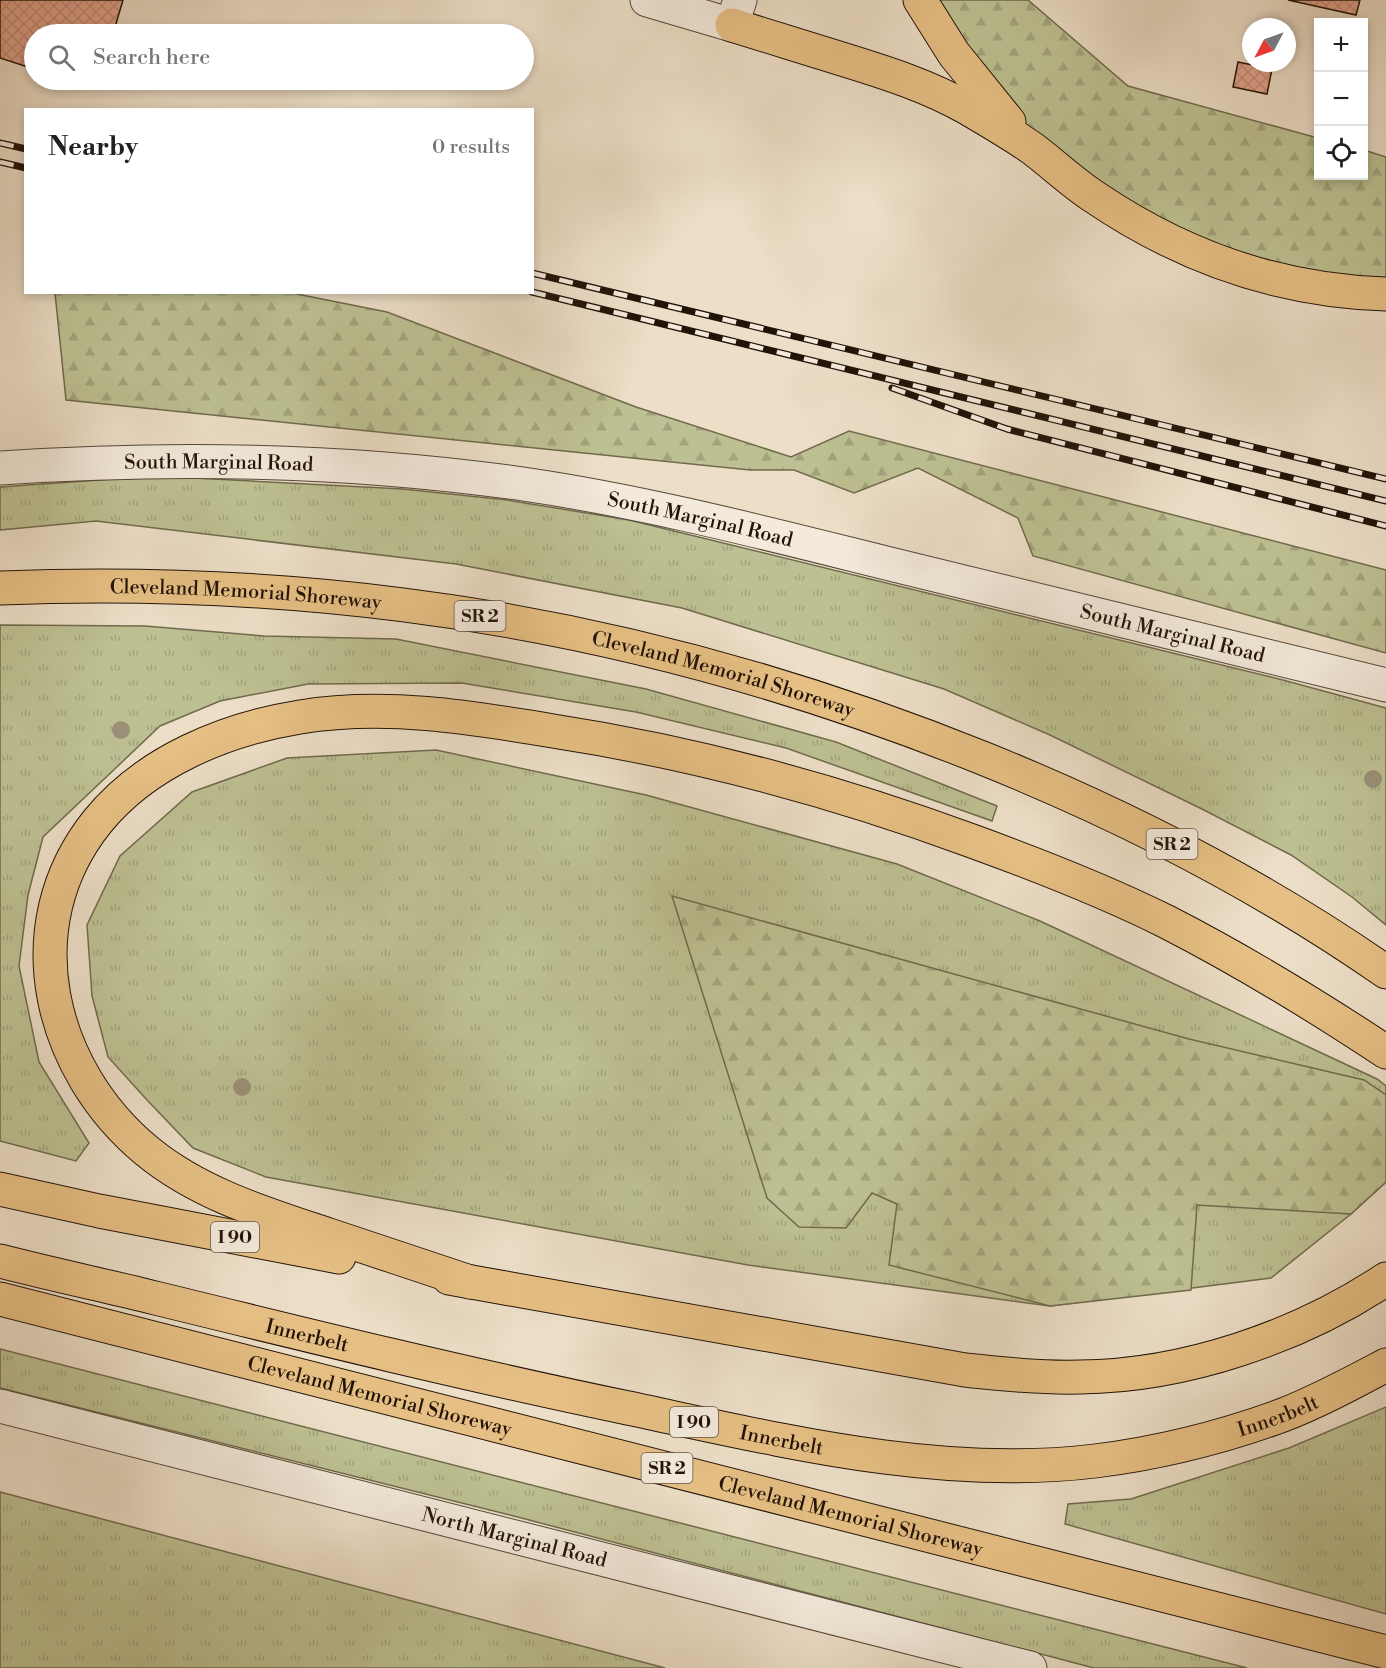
<!DOCTYPE html>
<html lang="en">
<head>
<meta charset="utf-8">
<style>
  :root { --surface:#fff; --page:#f2f2f2; --text:#202124; --muted:#757577; --line:#e0e0e0 }
  body { margin:0; font-family:"Libre Bodoni",serif; background:var(--page); color:var(--text) }
  .controls { position:absolute; right:18px; top:18px; display:grid; overflow:hidden; border-radius:0px; box-shadow:0 3px 9px #0003 }
  .controls button { width:54px; height:54px; display:grid; place-items:center; padding:0; border:0; border-bottom:2px solid var(--line); background:var(--surface); color:var(--text); font:30px sans-serif }
  .compass { position:absolute; left:1242px; top:18px; width:54px; height:54px; border-radius:50%; background:var(--surface); box-shadow:0 3px 9px #0003; rotate:229deg }
  .list { margin:0; padding:0; list-style:none }
  h2 { display:flex; justify-content:space-between; align-items:center; height:78px; margin:0; padding:0 24px; font-size:26px }
  h2 small { font-size:20px; font-weight:400; color:var(--muted) }
  .icon { flex:none; width:33px; height:33px; fill:none; stroke:currentColor; stroke-width:2; stroke-linecap:round; stroke-linejoin:round }
  .map { position:relative; flex:none; width:1386px; height:1668px; overflow:hidden }
  .search { position:absolute; background:var(--surface); box-shadow:0 3px 9px #0003; left:24px; top:24px; width:510px; height:66px; display:flex; align-items:center; gap:15px; box-sizing:border-box; padding:0 21px; border-radius:33px; color:var(--muted); font-size:22px }
  .panel { position:absolute; background:var(--surface); box-shadow:0 3px 9px #0003; left:24px; top:108px; width:510px; height:186px; border-radius:0px }
  .map>svg:first-child { display:block }
  .grass { fill:url(#grass-tufts); stroke:#706a4d; stroke-width:1.5 }
  .forest { fill:url(#forest-firs); stroke:#706a4d; stroke-width:1.5 }
  .building { fill:url(#building-cross-hatch); stroke:#221308; stroke-width:1.5 }
  .lines { fill:none; stroke-linecap:round; stroke-linejoin:round }
  .minor-casing { stroke:#544638; stroke-width:35 }
  .highway-casing { stroke:#221308; stroke-width:35 }
  .minor { stroke:#f3eadb; stroke-width:33 }
  .highway { stroke:#e6bf84; stroke-width:33 }
  .rail-casing { stroke:#221308; stroke-width:7 }
  .rail { stroke:#f3eadb; stroke-width:4.5; stroke-dasharray:14; stroke-linecap:butt }
  .tree { fill:#9b9078 }
  .labels { text-anchor:middle; stroke-width:5; stroke-linejoin:round; paint-order:stroke }
  .shield { fill:#f3eadb; stroke:#615447; stroke-width:1.5 }
  .shield-label { font-size:18px; font-weight:bold; fill:#221308 }
  .street-label { font-size:20px; fill:#221308; stroke:#f3eadb }
</style>
</head>
<body>
<div class="map">
<svg width="1386" height="1668" viewBox="0 0 1386 1668">
  <defs>
    <pattern id="grass-tufts" width="24" height="20" patternUnits="userSpaceOnUse" patternTransform="scale(1.5)"><rect width="24" height="20" fill="#bdc092"/><path d="M3 7l-1-3M5 7V3M7 7l1-3M15 17l-1-3M17 17v-4M19 17l1-3" fill="none" stroke="#a2a47c"/></pattern>
    <pattern id="forest-firs" width="22" height="20" patternUnits="userSpaceOnUse" patternTransform="scale(1.5)"><rect width="22" height="20" fill="#bdc092"/><path d="M5 1l3.5 6h-7zM16 11l3.5 6h-7z" fill="#a2a47c"/></pattern>
    <pattern id="building-cross-hatch" width="8" height="8" patternUnits="userSpaceOnUse" patternTransform="scale(1.5)"><rect width="8" height="8" fill="#e2a38d"/><path d="M0 0l8 8M0 8l8-8" fill="none" stroke="#c28b78"/></pattern>
  </defs>
  <rect width="100%" height="100%" fill="#ecdec7"/>
  <filter id="stains"><feTurbulence type="fractalNoise" baseFrequency=".00333" numOctaves="4"/><feColorMatrix values="0 0 0 0 .2 0 0 0 0 .09 0 0 0 0 .02 0 0 0 .5 -.17"/></filter>
  <radialGradient id="worn" r=".72"><stop offset=".6" stop-color="#630" stop-opacity="0"/><stop offset="1" stop-color="#630" stop-opacity=".3"/></radialGradient>
  <g class="grass">
    <path d="M 156,476 L 403,489 L 507,500 L 629,520 L 1283,680 L 1386,708 L 1386,925 L 1352,897 L 1291,855 L 1202,809 L 1050,735 L 944,689 L 682,608 L 456,564 L 96,521 L 0,530 L 0,487 Z"/>
    <path d="M 0,625 L 145,626 L 264,636 L 396,639 L 646,689 L 836,742 L 997,806 L 992,821 L 786,748 L 636,712 L 462,683 L 308,684 L 220,701 L 160,726 L 43,837 L 28,895 L 19,966 L 39,1062 L 89,1143 L 76,1161 L 0,1141 Z"/>
    <path d="M 436,750 L 646,795 L 897,864 L 1040,921 L 1377,1079 L 1386,1086 L 1386,1182 L 1351,1214 L 1271,1278 L 1050,1306 L 748,1265 L 266,1177 L 193,1148 L 147,1100 L 108,1057 L 92,996 L 87,925 L 120,856 L 192,792 L 287,758 Z"/>
    <path d="M 0,1349 L 1247,1668 L 1094,1668 L 510,1515 L 0,1388 Z"/>
    <path d="M 1386,1407 L 1386,1614 L 1065,1524 L 1068,1504 L 1131,1499 L 1289,1448 Z"/>
    <path d="M 0,1492 L 665,1668 L 0,1668 Z"/>
  </g>
  <g class="forest">
    <path d="M 920,0 L 1028,0 L 1128,86 L 1318,138 L 1318,176 L 1364,176 L 1364,150 L 1386,157 L 1386,294 L 1282,282 L 1060,171 Z"/>
    <path d="M 55,293 L 292,293 L 387,312 L 636,407 L 791,457 L 849,431 L 1386,570 L 1386,653 L 1033,556 L 1018,518 L 918,468 L 854,493 L 794,470 L 750,470 L 66,400 Z"/>
    <path d="M 672,896 L 1189,1039 L 1364,1080 L 1386,1095 L 1386,1182 L 1351,1214 L 1197,1205 L 1191,1290 L 1050,1306 L 889,1265 L 897,1204 L 872,1193 L 846,1228 L 799,1227 L 767,1198 Z"/>
  </g>
  <g class="building">
    <path d="M 0,0 L 123,0 L 113,34 L 34,34 L 34,69 L 0,58 Z"/>
    <path d="M 1288,0 L 1360,0 L 1356,15 Z"/>
    <path d="M 1238,62 L 1272,69 L 1267,94 L 1233,87 Z"/>
    <path d="M 69,80 L 99,80 L 97,88 Z"/>
  </g>
  <g class="lines">
    <defs>
      <g id="minor">
        <path d="M 647,0 L 732,25 L 740,0"/>
        <path id="s1" d="M 0,468 C 177,456 347,459 523,484 C 647,502 769,534 890,564 C 1055,604 1221,645 1386,685"/>
        <path id="s2" d="M 0,1406 L 1030,1668"/>
      </g>
      <g id="highway">
        <path d="M 920,0 L 954,54 L 1009,122"/>
        <path d="M 732,25 C 770,37 807,48 845,60 C 887,73 928,86 967,108 C 989,121 1012,134 1033,149 C 1053,164 1072,182 1093,196 C 1181,256 1280,291 1386,294"/>
        <path id="s3" d="M 0,588 C 133,583 272,588 404,605 C 602,630 799,684 985,759 C 1126,816 1261,885 1386,972"/>
        <path d="M 0,1189 L 99,1211 L 339,1257"/>
        <path id="s4" d="M 0,1261 C 46,1273 93,1283 139,1294 C 302,1334 464,1374 628,1408 C 780,1440 939,1480 1095,1461 C 1159,1453 1223,1437 1283,1415 C 1319,1401 1352,1383 1386,1365"/>
        <path d="M 449,1278 L 965,1370 C 1003,1374 1041,1378 1080,1377 C 1185,1376 1299,1337 1386,1279"/>
        <path d="M 470,1282 C 423,1266 376,1251 329,1235 C 266,1214 199,1194 147,1151 C 49,1070 13,927 97,822 C 146,761 226,729 300,717 C 384,703 470,717 553,731 C 696,753 836,791 972,841 C 1038,865 1105,891 1167,922 C 1243,961 1315,1005 1386,1052"/>
        <path id="s5" d="M 0,1299 L 1386,1652"/>
      </g>
    </defs>
    <use href="#minor" class="minor-casing"/>
    <use href="#highway" class="highway-casing"/>
    <use href="#minor" class="minor"/>
    <use href="#highway" class="highway"/>
    <defs>
      <g id="rail">
        <path d="M 0,143 L 26,149"/>
        <path d="M 0,162 L 26,168"/>
        <path d="M 532,273 L 1386,479"/>
        <path d="M 532,292 L 1386,501"/>
        <path d="M 892,388 L 1007,429 L 1386,526"/>
      </g>
    </defs>
    <use href="#rail" class="rail-casing"/>
    <use href="#rail" class="rail"/>
  </g>
  <g class="tree">
    <circle cx="121" cy="730" r="9"/>
    <circle cx="1373" cy="779" r="9"/>
    <circle cx="242" cy="1087" r="9"/>
  </g>
  <g class="labels">
    <g class="shield">
      <rect x="454.5" y="601" width="51" height="30" rx="4.5"/>
      <rect x="1146.5" y="829" width="51" height="30" rx="4.5"/>
      <rect x="211" y="1222" width="48" height="30" rx="4.5"/>
      <rect x="670" y="1407" width="48" height="30" rx="4.5"/>
      <rect x="641.5" y="1453" width="51" height="30" rx="4.5"/>
    </g>
    <g class="shield-label">
      <text x="480" y="622">SR 2</text>
      <text x="1172" y="850">SR 2</text>
      <text x="235" y="1243">I 90</text>
      <text x="694" y="1428">I 90</text>
      <text x="667" y="1474">SR 2</text>
    </g>
    <g class="street-label">
      <text dy="7" stroke="none"><textPath href="#s1" startOffset="219">South Marginal Road</textPath></text>
      <text dy="7" stroke="none"><textPath href="#s1" startOffset="705">South Marginal Road</textPath></text>
      <text dy="7" stroke="none"><textPath href="#s3" startOffset="246">Cleveland Memorial Shoreway</textPath></text>
      <text dy="7" stroke="none"><textPath href="#s1" startOffset="1191">South Marginal Road</textPath></text>
      <text dy="7" stroke="none"><textPath href="#s3" startOffset="732">Cleveland Memorial Shoreway</textPath></text>
      <text dy="7" stroke="none"><textPath href="#s4" startOffset="316">Innerbelt</textPath></text>
      <text dy="7" stroke="none"><textPath href="#s5" startOffset="392">Cleveland Memorial Shoreway</textPath></text>
      <text dy="7" stroke="none"><textPath href="#s4" startOffset="1306">Innerbelt</textPath></text>
      <text dy="7" stroke="none"><textPath href="#s4" startOffset="802">Innerbelt</textPath></text>
      <text dy="7" stroke="none"><textPath href="#s5" startOffset="878">Cleveland Memorial Shoreway</textPath></text>
      <text dy="7" stroke="none"><textPath href="#s2" startOffset="531">North Marginal Road</textPath></text>
    </g>
  </g>
  <rect width="100%" height="100%" filter="url(#stains)"/>
  <rect width="100%" height="100%" fill="url(#worn)"/>
</svg>
<div class="controls">
<button>+</button>
<button>−</button>
<button><svg class="icon" aria-label="locate" viewBox="0 0 24 24"><circle cx="12" cy="12" r="6"/><path d="M12 2v4M12 18v4M2 12h4M18 12h4"/></svg></button>
</div>
<svg class="compass" viewBox="-18 -18 36 36"><path d="M0-13l5 13h-10z" fill="#e53935"/><path d="M0 13l5-13h-10z" fill="#757577"/></svg>
<div class="search"><svg class="icon" aria-label="search" viewBox="0 0 24 24"><circle cx="10" cy="10" r="6"/><path d="M15 15l6 6"/></svg>Search here</div>
<section class="panel">
<h2>Nearby<small>0 results</small></h2>
<ul class="list">
</ul>
</section>
</div>
</body>
</html>
